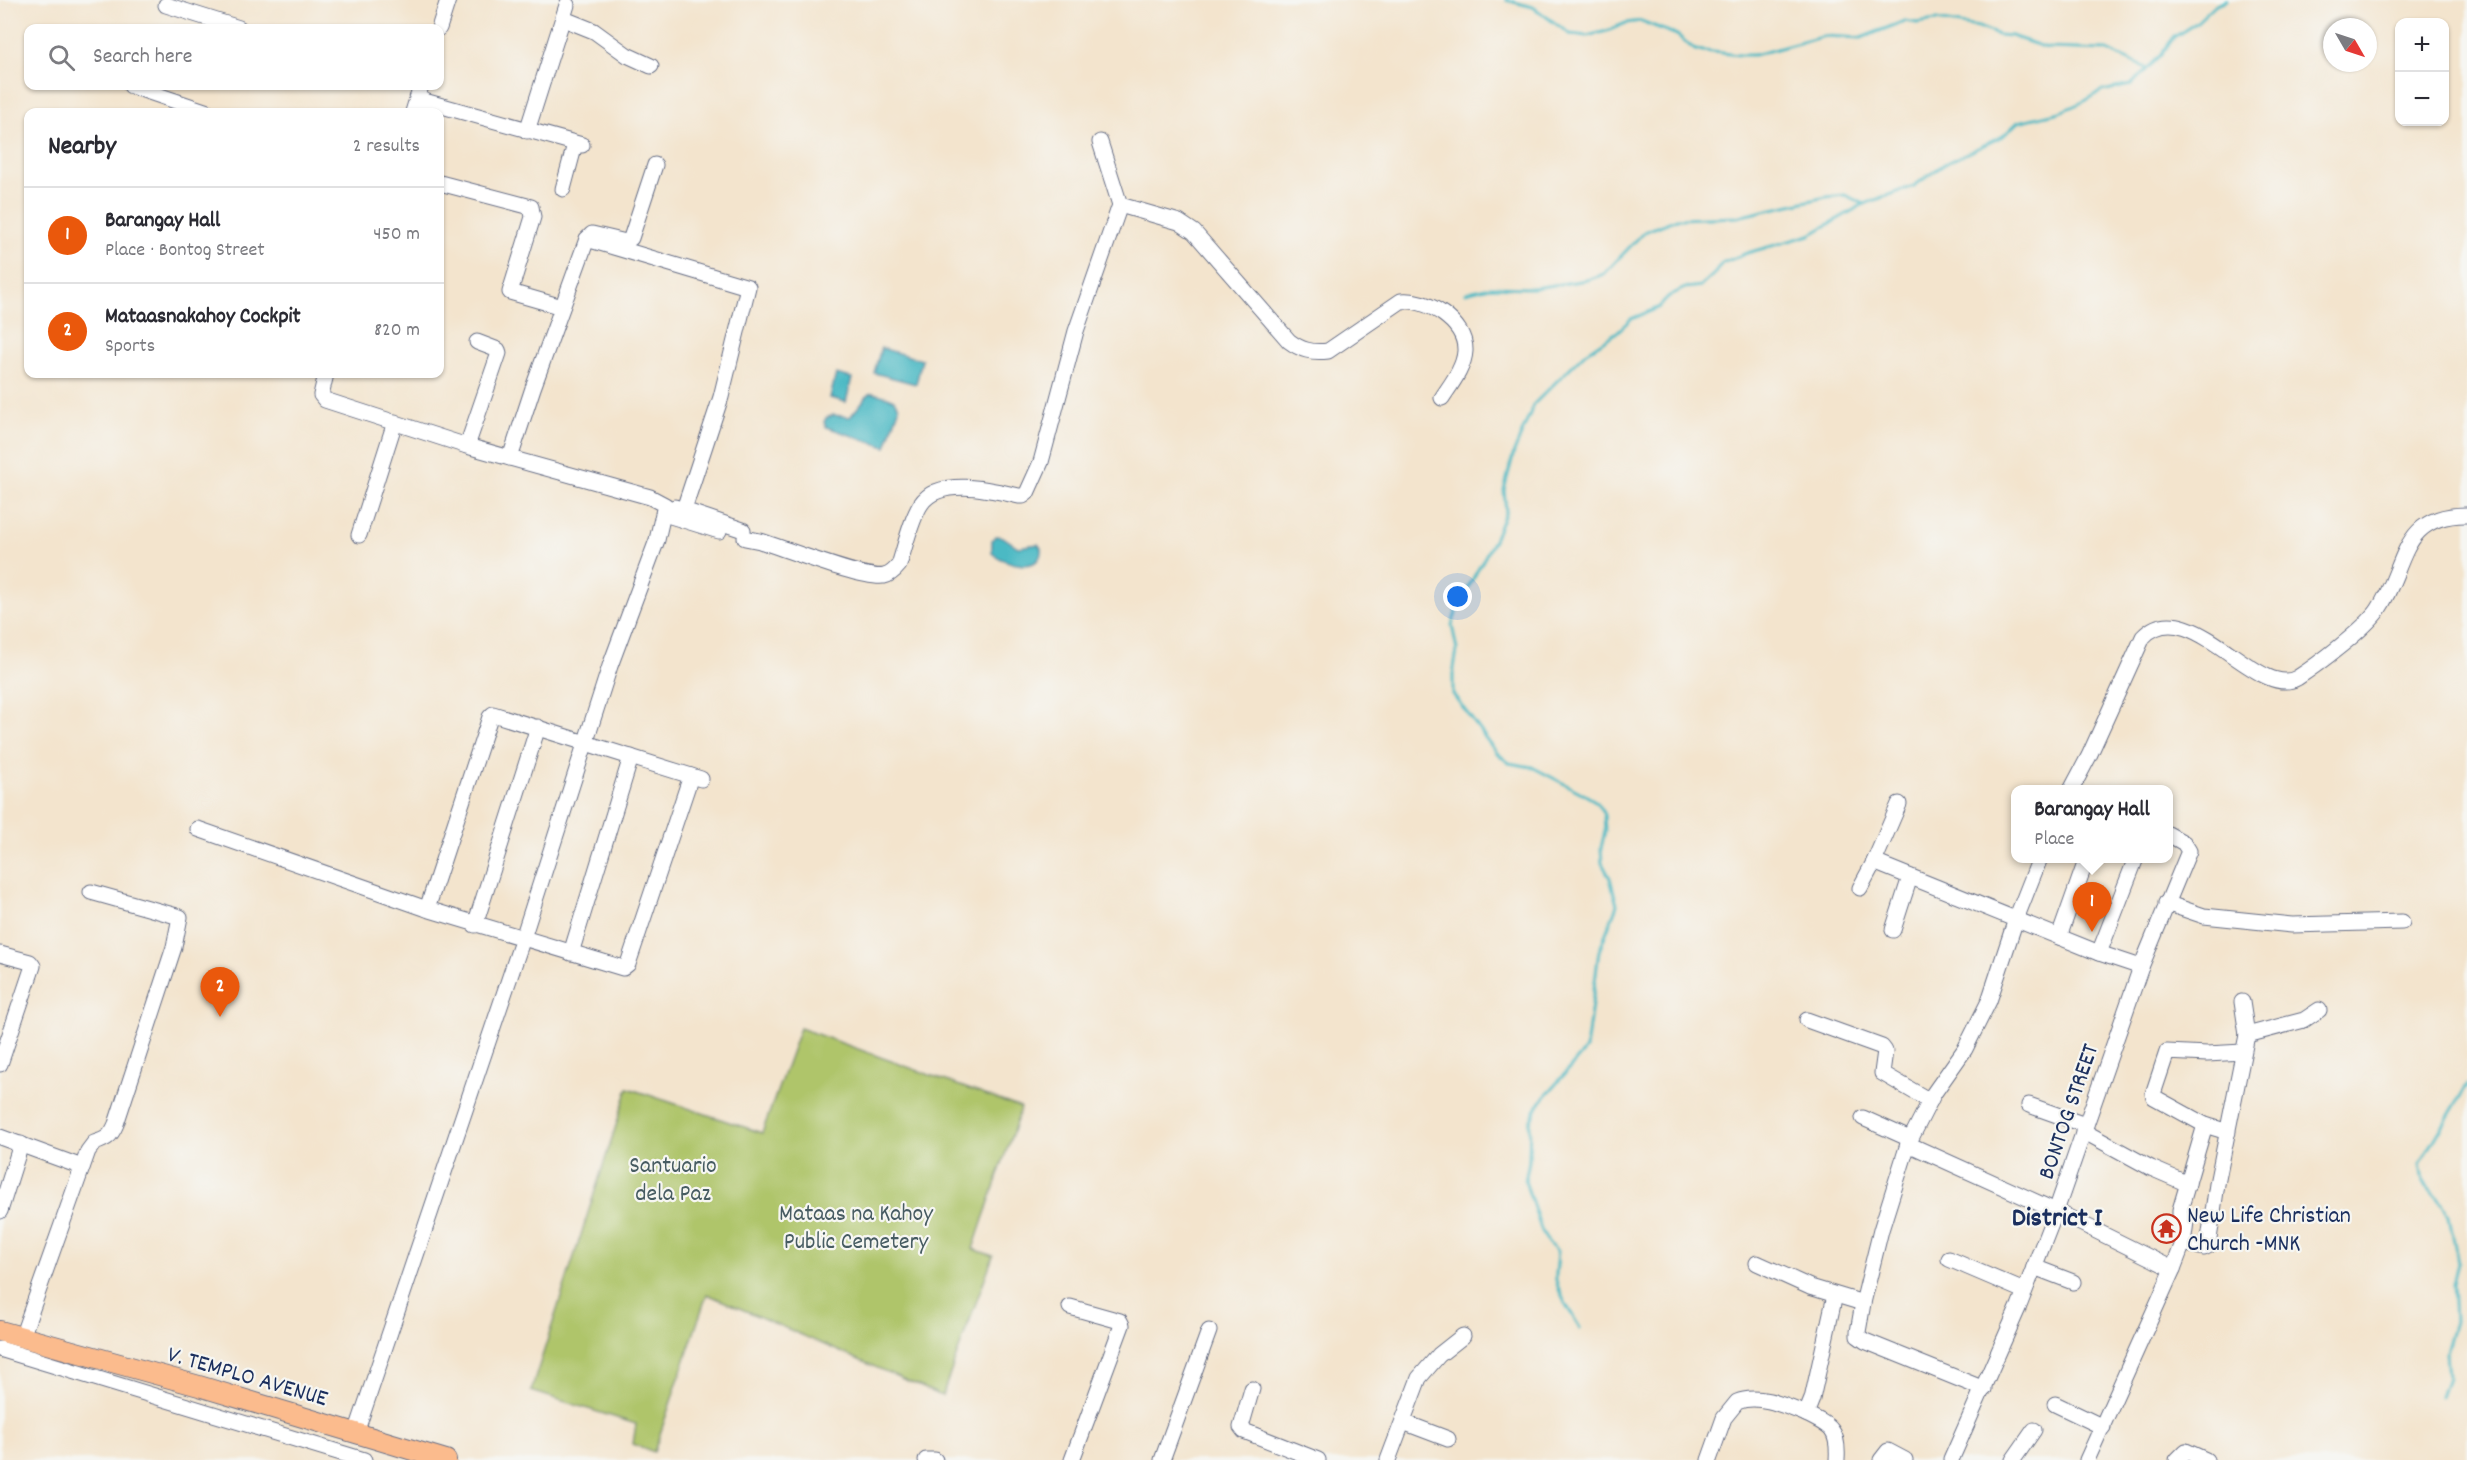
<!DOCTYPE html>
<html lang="en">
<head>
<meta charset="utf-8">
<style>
  :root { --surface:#fff; --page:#f2f2f3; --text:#2b2b33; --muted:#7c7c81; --line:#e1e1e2; --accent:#ea580c }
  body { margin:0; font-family:Dekko,sans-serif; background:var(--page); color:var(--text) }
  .controls { position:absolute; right:18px; top:18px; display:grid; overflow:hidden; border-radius:12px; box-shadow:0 2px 4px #0004 }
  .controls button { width:54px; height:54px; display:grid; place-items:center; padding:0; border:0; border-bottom:2px solid var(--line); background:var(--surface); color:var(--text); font:30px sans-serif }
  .compass { position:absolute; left:2323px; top:18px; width:54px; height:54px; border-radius:50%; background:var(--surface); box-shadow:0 2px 4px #0004; rotate:129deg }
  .you { position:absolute; left:1458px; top:597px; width:21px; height:21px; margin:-15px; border:4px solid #fff; border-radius:50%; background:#1a73e8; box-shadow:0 0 0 9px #1a73e833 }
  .badge { display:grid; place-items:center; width:39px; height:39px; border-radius:50%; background:var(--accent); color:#fff; font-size:20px; font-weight:700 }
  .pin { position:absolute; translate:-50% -50px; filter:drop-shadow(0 2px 3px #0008) }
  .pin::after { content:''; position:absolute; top:32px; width:21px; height:18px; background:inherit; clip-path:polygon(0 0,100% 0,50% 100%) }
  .popup { position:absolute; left:2011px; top:785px; width:162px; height:78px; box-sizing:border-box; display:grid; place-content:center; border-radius:12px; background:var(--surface); filter:drop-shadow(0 2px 4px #0005); font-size:20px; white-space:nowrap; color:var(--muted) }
  .popup b { font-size:22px; color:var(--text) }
  .popup::after { content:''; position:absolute; left:50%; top:100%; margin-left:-12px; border:12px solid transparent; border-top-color:var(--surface) }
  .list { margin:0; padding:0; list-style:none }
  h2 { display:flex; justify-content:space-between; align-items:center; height:78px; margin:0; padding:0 24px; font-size:26px }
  h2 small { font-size:20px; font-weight:400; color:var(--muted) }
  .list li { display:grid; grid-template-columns:39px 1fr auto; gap:18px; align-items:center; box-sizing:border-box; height:96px; padding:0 24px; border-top:2px solid var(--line) }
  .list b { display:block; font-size:22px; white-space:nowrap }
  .list p { margin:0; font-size:20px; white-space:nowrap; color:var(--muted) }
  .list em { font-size:20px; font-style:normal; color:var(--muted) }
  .icon { flex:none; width:33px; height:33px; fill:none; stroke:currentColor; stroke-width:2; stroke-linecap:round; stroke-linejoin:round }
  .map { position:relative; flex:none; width:2467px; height:1460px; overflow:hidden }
  .search { position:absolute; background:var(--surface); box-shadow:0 2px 4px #0004; left:24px; top:24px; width:420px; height:66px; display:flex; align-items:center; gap:15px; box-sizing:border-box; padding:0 21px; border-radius:12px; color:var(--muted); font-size:22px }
  .panel { position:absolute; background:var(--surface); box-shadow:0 2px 4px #0004; left:24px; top:108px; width:420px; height:270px; border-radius:12px }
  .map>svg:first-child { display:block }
  .green { fill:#afc56a; stroke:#657a64; stroke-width:1.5 }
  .water { fill:#4bb9c4; stroke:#337491; stroke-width:1.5 }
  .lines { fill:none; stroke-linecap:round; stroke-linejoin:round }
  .stream { stroke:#4bb9c4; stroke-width:3 }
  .minor-casing { stroke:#676e85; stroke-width:17 }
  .major-casing { stroke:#676e85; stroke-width:22 }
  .minor { stroke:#fff; stroke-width:15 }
  .major { stroke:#fbbb8d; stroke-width:20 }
  .labels { text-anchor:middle; stroke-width:4.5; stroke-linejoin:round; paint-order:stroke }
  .street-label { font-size:24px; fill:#1b2f5e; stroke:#f6f6f2 }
  .park-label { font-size:24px; fill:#475c62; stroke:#f6f6f2 }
  .poi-label { font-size:24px; fill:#1b2f5e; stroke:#f6f6f2; text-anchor:start }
  .quarter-label { font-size:27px; font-weight:bold; fill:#1b2f5e; stroke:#f6f6f2 }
</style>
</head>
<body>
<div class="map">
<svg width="2467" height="1460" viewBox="0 0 2467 1460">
  <rect width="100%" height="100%" fill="#f6f6f2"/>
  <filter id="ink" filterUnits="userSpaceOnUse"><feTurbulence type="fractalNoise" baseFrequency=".0167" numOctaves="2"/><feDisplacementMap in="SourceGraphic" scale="12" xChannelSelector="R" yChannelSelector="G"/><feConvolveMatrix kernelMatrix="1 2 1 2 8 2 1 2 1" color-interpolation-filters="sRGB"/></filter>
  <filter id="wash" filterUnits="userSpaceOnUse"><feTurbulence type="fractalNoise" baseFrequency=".008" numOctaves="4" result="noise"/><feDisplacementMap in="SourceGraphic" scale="24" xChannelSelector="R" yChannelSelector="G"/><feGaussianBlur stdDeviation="1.35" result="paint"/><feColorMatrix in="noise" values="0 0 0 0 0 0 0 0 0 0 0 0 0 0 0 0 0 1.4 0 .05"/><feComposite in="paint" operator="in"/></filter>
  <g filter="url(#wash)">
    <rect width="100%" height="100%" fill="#f3e4cd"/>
    <path class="green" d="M 800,1028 L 1021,1108 L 973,1249 L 993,1256 L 942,1396 L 707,1294 L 654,1452 L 633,1444 L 636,1424 L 531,1391 L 628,1088 L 762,1133 Z"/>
    <g class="water">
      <path d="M 881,348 L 922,360 L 916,384 L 874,373 Z"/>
      <path d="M 836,374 L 852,378 L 846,402 L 830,398 Z"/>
      <path d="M 873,393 C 883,396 898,397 899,409 L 886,447 L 826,427 L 824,422 L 826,418 L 833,415 L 850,417 L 869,394 Z"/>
      <path d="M 996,536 L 1003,537 L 1018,547 L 1038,544 L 1041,548 C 1043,575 1004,564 992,553 L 992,540 Z"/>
    </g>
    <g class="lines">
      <g class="stream">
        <path d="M 1506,0 L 1533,7 L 1570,34 L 1587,36 L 1607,31 L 1626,23 L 1641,21 L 1677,35 L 1695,50 L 1739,55 L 1754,55 L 1825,36 L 1861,38 L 1905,21 L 1917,23 L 1936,20 L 1978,27 L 1998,35 L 2011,36 L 2047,48 L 2107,50 L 2146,68"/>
        <path d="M 1465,293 L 1490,287 L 1534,288 L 1587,280 L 1604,274 L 1644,232 L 1677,219 L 1737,217 L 1826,197 L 1845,195 L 1864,204 L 1914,186 L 1946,163 L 2003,136 L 2018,122 L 2060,112 L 2085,101 L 2102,91 L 2131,85 L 2160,56 L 2174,37 L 2196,23 L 2216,4 L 2227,0"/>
        <path d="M 1580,1328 C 1571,1313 1560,1297 1556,1280 C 1555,1271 1559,1261 1557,1251 L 1548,1243 L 1541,1229 L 1525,1181 L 1529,1161 L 1530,1122 L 1538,1105 L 1586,1049 L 1599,951 L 1617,905 L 1610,878 L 1602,863 L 1601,848 L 1605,831 L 1604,815 L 1597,802 L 1580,792 L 1532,767 L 1509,763 L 1496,752 L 1453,694 L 1453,674 L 1457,650 L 1452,625 L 1459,604 L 1493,542 L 1506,511 L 1504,490 L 1514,452 L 1534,404 L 1585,353 L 1617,332 L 1631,319 L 1658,308 L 1671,295 L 1685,288 L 1701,286 L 1715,273 L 1722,263 L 1747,253 L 1810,235 L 1864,204"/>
        <path d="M 2441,1397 L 2448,1377 L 2446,1352 L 2455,1321 L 2453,1284 L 2458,1262 L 2449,1216 L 2443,1205 L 2423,1182 L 2420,1164 L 2467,1085"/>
      </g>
    </g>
  </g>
  <g filter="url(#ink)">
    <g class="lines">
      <defs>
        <g id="minor">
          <path d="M 166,5 L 239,28"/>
          <path d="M 564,19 L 594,31 L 627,55 L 651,66"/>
          <path d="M 439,28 L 448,0"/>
          <path d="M 131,86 L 208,112"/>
          <path d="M 417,99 L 582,145"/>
          <path d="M 413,112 L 421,86"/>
          <path d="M 527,131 L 567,5"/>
          <path d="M 440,183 L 531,207 L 533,217 L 510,292 L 562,307"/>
          <path d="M 563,189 L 575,144"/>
          <path d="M 1120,205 L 1179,222 L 1194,232 L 1289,341 C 1301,350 1312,353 1328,351 L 1401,301 C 1427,298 1466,322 1465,351 C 1464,368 1451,384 1442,398"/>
          <path d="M 587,239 L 748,287 L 721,397 L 684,509"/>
          <path d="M 326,374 L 321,395 L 325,400 L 467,446 L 650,497 L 665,505 L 657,540 L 610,666 L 523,938 L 356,1433"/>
          <path d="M 467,446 L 499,353 L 498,350 L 477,342"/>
          <path d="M 510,458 L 533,388 L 587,239 L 592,234 L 626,242 L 631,238 L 655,165"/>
          <path d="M 675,507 L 743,530"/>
          <path d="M 664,514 L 719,531"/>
          <path d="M 359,535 L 395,422"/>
          <path d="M 745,538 L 760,541 C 784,548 864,580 884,576 C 890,575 895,570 899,565 C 905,547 911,519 921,504 C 939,476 993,490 1019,496 L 1023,496 L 1027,493 L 1041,462 L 1076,331 L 1120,205 L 1100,142"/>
          <path d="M 2071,790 L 2089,756 L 2143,637 C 2188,589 2258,701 2297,678 C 2317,665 2365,629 2378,610 C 2407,568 2399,514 2467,515"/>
          <path d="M 198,829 L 427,909 L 623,968 L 628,964 L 691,776"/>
          <path d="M 1874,862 L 1899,804"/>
          <path d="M 1860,888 L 1874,862 L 2099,953 L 2141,967"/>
          <path d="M 2166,903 L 2204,916 L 2292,925 L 2402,922"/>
          <path d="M 427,909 L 490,717 L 493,714 L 701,779"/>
          <path d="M 475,925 L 538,727"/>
          <path d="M 1893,930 L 1910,877"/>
          <path d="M 2059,937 L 2087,858"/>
          <path d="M 571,953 L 631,757"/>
          <path d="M 2099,953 L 2136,858"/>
          <path d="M 0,954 L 30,962 L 33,966 L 0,1064"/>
          <path d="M 1807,1020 L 1882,1047 L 1885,1051 L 1882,1073 L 1930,1101"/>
          <path d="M 2247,1035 L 2304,1020 L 2319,1010"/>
          <path d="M 2029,1105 L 2085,1125"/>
          <path d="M 1863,1118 L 1910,1139"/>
          <path d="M 2083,1131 L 2151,1168 L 2188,1184"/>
          <path d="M 2228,1132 L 2205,1125 L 2154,1097 L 2153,1094 L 2167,1052 L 2207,1054 L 2243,1052"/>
          <path d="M 0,1137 L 82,1167"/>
          <path d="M 1908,1144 L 2056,1211 L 2173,1269"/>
          <path d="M 0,1211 L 21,1144"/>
          <path d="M 2183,1243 L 2204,1248 L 2208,1246 L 2217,1184 L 2247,1035 L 2242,1002"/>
          <path d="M 1949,1259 L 2024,1291"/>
          <path d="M 1757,1263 L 1810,1287 L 1863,1303"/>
          <path d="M 2034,1267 L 2073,1282"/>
          <path d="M 1070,1307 L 1120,1321 L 1122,1325 L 1072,1460"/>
          <path d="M 22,1337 L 88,1151 L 94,1143 C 107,1139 111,1136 116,1124 L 174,947 L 180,917 L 91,892"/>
          <path d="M 0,1349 L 364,1460"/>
          <path d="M 1252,1389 L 1241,1427 L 1244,1431 L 1318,1460"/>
          <path d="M 1984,1389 L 1865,1341 L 1858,1336 L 1858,1332 L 1863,1303 L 1881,1230 L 1908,1144 L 1934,1093 L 1965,1049 L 1989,1001 L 2016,919 L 2040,858"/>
          <path d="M 2055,1404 L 2103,1427"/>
          <path d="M 1806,1414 C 1831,1426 1839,1430 1837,1460"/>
          <path d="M 1403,1422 L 1448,1439"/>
          <path d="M 926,1460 L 935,1460"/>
          <path d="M 1162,1460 L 1209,1331"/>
          <path d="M 1388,1460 L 1419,1378 L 1439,1355 L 1463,1336"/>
          <path d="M 1709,1460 L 1724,1418 L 1737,1402 C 1758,1393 1786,1406 1806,1414 L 1812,1399 L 1835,1295"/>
          <path d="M 1881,1460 L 1888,1451 L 1905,1460"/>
          <path d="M 1951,1460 L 2019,1306 L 2056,1211 L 2141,967 L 2189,851 L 2184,843 L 2168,834"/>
          <path d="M 2013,1460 L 2034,1430"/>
          <path d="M 2087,1460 L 2173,1269 L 2183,1243 L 2186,1222 L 2180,1214 L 2180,1210 L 2205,1125"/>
          <path d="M 2177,1460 L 2186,1451 L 2206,1460"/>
        </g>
        <path id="major" d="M 0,1331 L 199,1386 L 446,1460"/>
      </defs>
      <use href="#minor" class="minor-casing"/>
      <use href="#major" class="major-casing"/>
      <use href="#minor" class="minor"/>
      <use href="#major" class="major"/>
    </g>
  </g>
  <defs>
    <symbol id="temple-ring" viewBox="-11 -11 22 22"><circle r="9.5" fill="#f6f6f2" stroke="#c8321e" stroke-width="1.5"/><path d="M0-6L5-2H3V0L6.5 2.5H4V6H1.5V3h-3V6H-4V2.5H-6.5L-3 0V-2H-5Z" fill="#c8321e"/></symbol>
  </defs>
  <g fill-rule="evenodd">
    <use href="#temple-ring" x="2150" y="1212" width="33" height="33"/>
  </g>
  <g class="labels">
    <g class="street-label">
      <text transform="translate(2067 1111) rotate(-71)" y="8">BONTOG STREET</text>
      <text transform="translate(248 1375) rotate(16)" y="8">V. TEMPLO AVENUE</text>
    </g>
    <g class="park-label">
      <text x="673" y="1172">Santuario<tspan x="673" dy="28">dela Paz</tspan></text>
      <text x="856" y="1220">Mataas na Kahoy<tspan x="856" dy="28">Public Cemetery</tspan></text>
    </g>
    <g class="poi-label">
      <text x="2187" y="1222">New Life Christian<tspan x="2187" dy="28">Church -MNK</tspan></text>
    </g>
    <g class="quarter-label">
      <text x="2057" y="1225">District I</text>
    </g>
  </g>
</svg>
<div class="controls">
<button>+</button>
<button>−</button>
</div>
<svg class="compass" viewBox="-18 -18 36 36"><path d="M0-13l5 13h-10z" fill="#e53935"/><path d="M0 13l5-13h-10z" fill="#7c7c81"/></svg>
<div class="you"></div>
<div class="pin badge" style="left:2092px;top:932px">1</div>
<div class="popup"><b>Barangay Hall</b>Place</div>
<div class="pin badge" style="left:220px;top:1017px">2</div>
<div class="search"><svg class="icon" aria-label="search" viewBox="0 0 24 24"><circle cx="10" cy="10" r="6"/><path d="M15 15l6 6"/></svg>Search here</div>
<section class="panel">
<h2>Nearby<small>2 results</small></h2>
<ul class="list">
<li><span class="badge">1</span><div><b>Barangay Hall</b><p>Place · Bontog Street</p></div><em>450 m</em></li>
<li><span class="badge">2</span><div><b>Mataasnakahoy Cockpit</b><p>Sports</p></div><em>820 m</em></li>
</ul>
</section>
</div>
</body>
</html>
